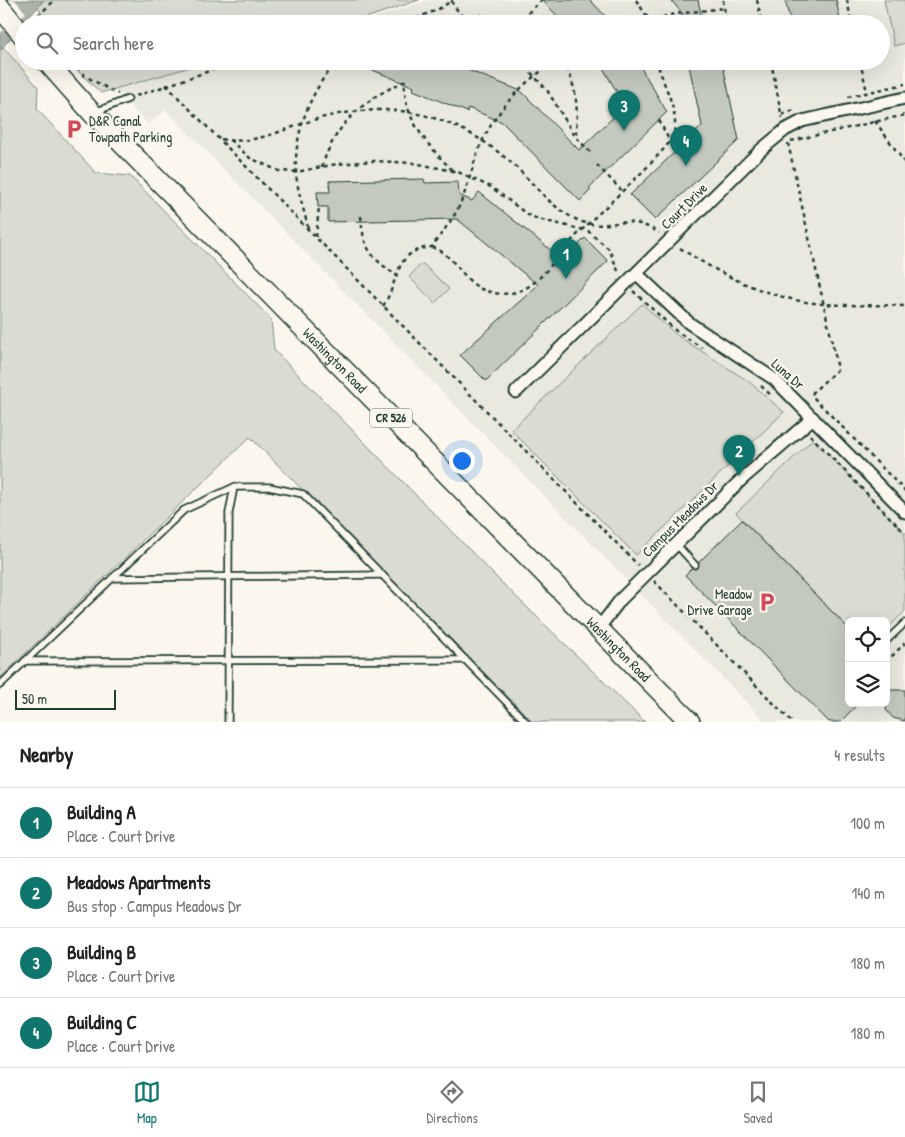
<!DOCTYPE html>
<html lang="en">
<head>
<meta charset="utf-8">
<style>
  :root { --surface:#fff; --page:#f6f6f6; --text:#222; --muted:#767676; --line:#e0e0e0; --accent:#0f766e }
  body { margin:0; font-family:"Patrick Hand",sans-serif; background:var(--page); color:var(--text) }
  .controls { position:absolute; right:15px; bottom:15px; display:grid; overflow:hidden; border-radius:8px; box-shadow:0 5px 20px #0002 }
  .controls button { width:45px; height:45px; display:grid; place-items:center; padding:0; border:0; border-bottom:1px solid var(--line); background:var(--surface); color:var(--text); font:25px sans-serif }
  .scale { position:absolute; left:15px; bottom:12px; width:101px; box-sizing:border-box; padding-left:5px; border:2px solid #1f3d34; border-top:0; font-size:14px; line-height:18px; white-space:nowrap; color:#1f3d34; -webkit-text-stroke:4px #fbf7ec; paint-order:stroke }
  .you { position:absolute; left:461px; top:460px; width:18px; height:18px; margin:-12px; border:4px solid #fff; border-radius:50%; background:#1a73e8; box-shadow:0 0 0 8px #1a73e833 }
  .badge { display:grid; place-items:center; width:32px; height:32px; border-radius:50%; background:var(--accent); color:#fff; font-size:16px; font-weight:700 }
  .pin { position:absolute; translate:-50% -41px; filter:drop-shadow(0 1px 2px #0008) }
  .pin::after { content:''; position:absolute; top:26px; width:18px; height:15px; background:inherit; clip-path:polygon(0 0,100% 0,50% 100%) }
  .list { margin:0; padding:0; list-style:none }
  h2 { display:flex; justify-content:space-between; align-items:center; height:65px; margin:0; padding:0 20px; font-size:21px }
  h2 small { font-size:16px; font-weight:400; color:var(--muted) }
  .list li { display:grid; grid-template-columns:32px 1fr auto; gap:15px; align-items:center; box-sizing:border-box; height:70px; padding:0 20px; border-top:1px solid var(--line) }
  .list b { display:block; font-size:19px; white-space:nowrap }
  .list p { margin:0; font-size:16px; white-space:nowrap; color:var(--muted) }
  .list em { font-size:16px; font-style:normal; color:var(--muted) }
  .icon { flex:none; width:28px; height:28px; fill:none; stroke:currentColor; stroke-width:2; stroke-linecap:round; stroke-linejoin:round }
  .map { position:relative; flex:none; width:905px; height:722px; overflow:hidden }
  .search { position:absolute; background:var(--surface); box-shadow:0 5px 20px #0002; left:15px; right:15px; top:15px; height:55px; display:flex; align-items:center; gap:12px; box-sizing:border-box; padding:0 18px; border-radius:28px; color:var(--muted); font-size:19px }
  .sheet { height:345px; background:var(--surface) }
  nav { display:flex; justify-content:space-around; align-items:center; box-sizing:border-box; height:70px; border-top:1px solid var(--line); background:var(--surface); font-size:14px; color:var(--muted) }
  nav a { display:grid; justify-items:center; gap:2px }
  nav .on { color:var(--accent) }
  .map>svg:first-child { display:block }
  .built { fill:#eae9de; fill-rule:evenodd }
  .green { fill:#dbdcd1; stroke:#7d8c82 }
  .water { fill:#adb4aa; stroke:#74847b }
  .pier { fill:#fbf7ec }
  .building { fill:#c4c9be; stroke:#1f3d34 }
  .lines { fill:none; stroke-linecap:round; stroke-linejoin:round }
  .service-casing { stroke:#1f3d34; stroke-width:9 }
  .minor-casing { stroke:#1f3d34; stroke-width:15 }
  .primary-casing { stroke:#1f3d34; stroke-width:22 }
  .path { stroke:#1f3d34; stroke-width:2.5; stroke-dasharray:4 4; stroke-linecap:butt }
  .service { stroke:#fbf7ec; stroke-width:5.5 }
  .minor { stroke:#fbf7ec; stroke-width:11 }
  .primary { stroke:#fbf7ec; stroke-width:19 }
  .labels { text-anchor:middle; stroke-width:4.5; stroke-linejoin:round; paint-order:stroke }
  .shield { fill:#fbf7ec; stroke:#61756b; stroke-width:1 }
  .shield-label { font-size:12px; font-weight:bold; fill:#1f3d34 }
  .poi-label { font-size:14px; fill:#1f3d34; stroke:#fbf7ec; text-anchor:start }
  .street-label { font-size:14px; fill:#1f3d34; stroke:#fbf7ec }
</style>
</head>
<body>
<div class="map">
<svg width="905" height="722" viewBox="0 0 905 722">
  <rect width="100%" height="100%" fill="#fbf7ec"/>
  <filter id="ink" filterUnits="userSpaceOnUse"><feTurbulence type="fractalNoise" baseFrequency=".02" numOctaves="2"/><feDisplacementMap in="SourceGraphic" scale="10" xChannelSelector="R" yChannelSelector="G"/><feConvolveMatrix kernelMatrix="1 2 1 2 8 2 1 2 1" color-interpolation-filters="sRGB"/></filter>
  <g filter="url(#ink)">
    <path class="built" d="M 429,0 L 905,0 L 905,722 L 766,722 L 166,110 L 148,124 L 109,84 L 204,61 L 881,61 L 881,24 L 356,24 ZM 849,621 L 886,621 L 886,703 L 849,703 Z"/>
    <g class="green">
      <path d="M 44,0 L 419,0 L 348,24 L 47,24 L 38,7 Z"/>
      <path d="M 884,0 L 905,0 L 905,43 L 894,46 Z"/>
      <path d="M 3,47 L 38,87 L 37,109 L 96,173 L 130,176 L 271,319 L 274,350 L 500,581 L 645,722 L 533,722 L 250,437 L 0,678 L 0,53 Z"/>
      <path d="M 67,61 L 211,61 L 101,93 Z"/>
      <path d="M 422,263 L 449,289 L 435,303 L 409,277 Z"/>
      <path d="M 642,304 L 678,336 L 748,381 L 784,412 L 636,555 L 511,430 Z"/>
      <path d="M 813,439 L 905,533 L 905,611 L 886,630 L 886,621 L 849,621 L 849,629 L 736,513 Z"/>
    </g>
    <path class="water" d="M 0,0 L 44,0 L 0,50 Z"/>
    <path class="pier" d="M 0,0 L 15,0 L 26,13 L 0,33 Z"/>
    <g class="building">
      <path d="M 542,0 L 590,0 L 613,24 L 565,24 Z"/>
      <path d="M 671,0 L 698,0 L 703,24 L 691,24 Z"/>
      <path d="M 785,0 L 836,0 L 841,24 L 791,24 Z"/>
      <path d="M 374,61 L 445,61 L 521,91 L 579,150 L 625,106 L 599,61 L 637,61 L 667,112 L 589,188 L 591,190 L 580,201 L 502,122 L 468,108 L 467,112 L 413,90 L 414,87 L 370,69 Z"/>
      <path d="M 688,61 L 722,61 L 739,140 L 655,220 L 630,195 L 702,126 Z"/>
      <path d="M 424,179 L 425,183 L 458,182 L 459,195 L 472,201 L 479,192 L 563,260 L 585,238 L 608,261 L 486,381 L 460,355 L 538,285 L 457,219 L 328,222 L 328,207 L 318,207 L 317,192 L 330,192 L 329,181 Z"/>
      <path d="M 742,520 L 849,629 L 849,703 L 859,703 L 840,722 L 829,722 L 685,575 L 692,568 L 698,568 L 699,562 Z"/>
      <path d="M 889,690 L 905,690 L 905,721 L 893,718 L 886,710 Z"/>
    </g>
    <g class="lines">
      <defs>
        <g id="service">
          <path d="M 95,112 L 128,99"/>
          <path d="M 676,544 L 695,565"/>
          <path d="M 112,578 L 382,575"/>
          <path d="M 886,641 L 905,623"/>
          <path d="M 25,661 L 466,660"/>
          <path d="M 0,685 L 184,510 L 234,487 L 269,487 L 303,494 L 526,722"/>
          <path d="M 228,722 L 229,513 L 234,487"/>
        </g>
        <g id="minor">
          <path d="M 637,274 L 689,323 L 774,379 L 905,512"/>
          <path d="M 516,392 L 762,149 L 785,130 L 802,121 L 905,98"/>
          <path d="M 598,629 L 621,599 L 742,479 L 813,418"/>
        </g>
        <g id="primary">
          <path d="M 0,7 L 24,37"/>
          <path id="s1" d="M 46,61 L 92,113 L 690,722"/>
        </g>
      </defs>
      <use href="#service" class="service-casing"/>
      <use href="#minor" class="minor-casing"/>
      <use href="#primary" class="primary-casing"/>
      <g class="path">
        <path d="M 636,0 L 652,24"/>
        <path d="M 723,0 L 726,23"/>
        <path d="M 757,0 L 762,24"/>
        <path d="M 847,0 L 852,24"/>
        <path d="M 451,1 L 460,14 L 475,24"/>
        <path d="M 32,21 L 55,0"/>
        <path d="M 401,24 L 437,10 L 453,0"/>
        <path d="M 479,24 L 482,14"/>
        <path d="M 516,24 L 542,0"/>
        <path d="M 648,24 L 668,15 L 723,8"/>
        <path d="M 72,61 L 85,76 L 118,94"/>
        <path d="M 520,61 L 547,90 L 575,136 L 590,152"/>
        <path d="M 563,61 C 577,86 578,107 576,134"/>
        <path d="M 771,61 L 782,118"/>
        <path d="M 860,61 L 867,92"/>
        <path d="M 166,85 L 638,565"/>
        <path d="M 136,96 L 221,67 L 262,61"/>
        <path d="M 848,97 L 905,84"/>
        <path d="M 782,115 L 796,109"/>
        <path d="M 659,120 L 670,142"/>
        <path d="M 875,121 L 905,163"/>
        <path d="M 221,139 C 254,146 286,128 317,119 C 339,113 361,110 384,110 C 438,111 485,136 522,173 C 540,191 555,211 580,221 C 608,233 624,210 659,233"/>
        <path d="M 230,140 L 250,158 L 279,171 L 296,172 L 337,164 L 374,161 L 414,163 L 458,172 L 491,187 L 528,215 L 538,219 L 588,231 L 609,249 L 619,273"/>
        <path d="M 791,141 L 905,115"/>
        <path d="M 788,143 L 838,369 L 813,392 L 812,396 L 905,491"/>
        <path d="M 597,165 L 621,190"/>
        <path d="M 322,167 C 335,123 365,99 405,81 C 402,118 428,145 452,170"/>
        <path d="M 361,216 C 363,248 370,257 396,275"/>
        <path d="M 308,228 C 304,209 297,191 296,171 C 294,131 311,92 336,61"/>
        <path d="M 316,237 L 319,207"/>
        <path d="M 432,247 C 458,256 463,286 490,292 C 500,295 514,294 524,289 C 542,281 562,250 577,235 C 608,203 645,173 673,138 C 681,110 663,88 657,61"/>
        <path d="M 680,248 C 718,273 759,294 806,302 C 838,307 872,304 905,306"/>
        <path d="M 633,291 L 675,330 L 702,348"/>
        <path d="M 383,306 C 400,281 393,250 432,247 C 441,233 454,219 461,202 C 469,183 473,163 481,144 C 496,111 525,78 558,61"/>
        <path d="M 761,386 L 772,396"/>
        <path d="M 810,435 L 905,533"/>
        <path d="M 654,581 L 792,722"/>
        <path d="M 886,662 L 905,643"/>
      </g>
      <use href="#service" class="service"/>
      <use href="#minor" class="minor"/>
      <use href="#primary" class="primary"/>
    </g>
  </g>
  <defs>
    <symbol id="parking-bare" viewBox="-9 -9 18 18"><path d="M-3.5-5.5H1a3.5 3.5 0 0 1 0 7H-1V5.5H-3.5ZM-1-3.4V-.6H.8a1.4 1.4 0 0 0 0-2.8Z" fill="#d1495b" stroke="#fbf7ec" stroke-width="2.5" paint-order="stroke"/></symbol>
  </defs>
  <g fill-rule="evenodd">
    <use href="#parking-bare" x="60" y="115" width="28" height="28"/>
    <use href="#parking-bare" x="753" y="588" width="28" height="28"/>
  </g>
  <g class="labels">
    <rect class="shield" x="370" y="408.5" width="42" height="19" rx="4"/>
    <g class="shield-label">
      <text x="391" y="422">CR 526</text>
    </g>
    <g class="poi-label">
      <text x="89" y="126">D&amp;R Canal<tspan x="89" dy="16">Towpath Parking</tspan></text>
      <text x="752" y="599" text-anchor="end">Meadow<tspan x="752" dy="16">Drive Garage</tspan></text>
    </g>
    <g class="street-label">
      <text transform="translate(684 206) rotate(-45)" y="5">Court Drive</text>
      <text dy="5" stroke="none"><textPath href="#s1" startOffset="416">Washington Road</textPath></text>
      <text transform="translate(788 374) rotate(41)" y="5">Luna Dr</text>
      <text transform="translate(680 519) rotate(-45)" y="5">Campus Meadows Dr</text>
      <text dy="5" stroke="none"><textPath href="#s1" startOffset="821">Washington Road</textPath></text>
    </g>
  </g>
</svg>
<div class="controls">
<button><svg class="icon" aria-label="locate" viewBox="0 0 24 24"><circle cx="12" cy="12" r="6"/><path d="M12 2v4M12 18v4M2 12h4M18 12h4"/></svg></button>
<button><svg class="icon" aria-label="layers" viewBox="0 0 24 24"><path d="M12 4l9 5-9 5-9-5zM3 14l9 5 9-5"/></svg></button>
</div>
<div class="scale">50 m</div>
<div class="you"></div>
<div class="pin badge" style="left:566px;top:279px">1</div>
<div class="pin badge" style="left:739px;top:476px">2</div>
<div class="pin badge" style="left:624px;top:131px">3</div>
<div class="pin badge" style="left:686px;top:166px">4</div>
<div class="search"><svg class="icon" aria-label="search" viewBox="0 0 24 24"><circle cx="10" cy="10" r="6"/><path d="M15 15l6 6"/></svg>Search here</div>
</div>
<section class="sheet">
<h2>Nearby<small>4 results</small></h2>
<ul class="list">
<li><span class="badge">1</span><div><b>Building A</b><p>Place · Court Drive</p></div><em>100 m</em></li>
<li><span class="badge">2</span><div><b>Meadows Apartments</b><p>Bus stop · Campus Meadows Dr</p></div><em>140 m</em></li>
<li><span class="badge">3</span><div><b>Building B</b><p>Place · Court Drive</p></div><em>180 m</em></li>
<li><span class="badge">4</span><div><b>Building C</b><p>Place · Court Drive</p></div><em>180 m</em></li>
</ul>
</section>
<nav>
<a class="on"><svg class="icon" aria-label="map" viewBox="0 0 24 24"><path d="M3 6l6-2 6 2 6-2v14l-6 2-6-2-6 2zM9 4v14M15 6v14"/></svg>Map</a>
<a><svg class="icon" aria-label="directions" viewBox="0 0 24 24"><path d="M12 3l9 9-9 9-9-9zM9 14v-3h6M13 9l2 2-2 2"/></svg>Directions</a>
<a><svg class="icon" aria-label="saved" viewBox="0 0 24 24"><path d="M7 4h10v16l-5-4-5 4z"/></svg>Saved</a>
</nav>
</body>
</html>
